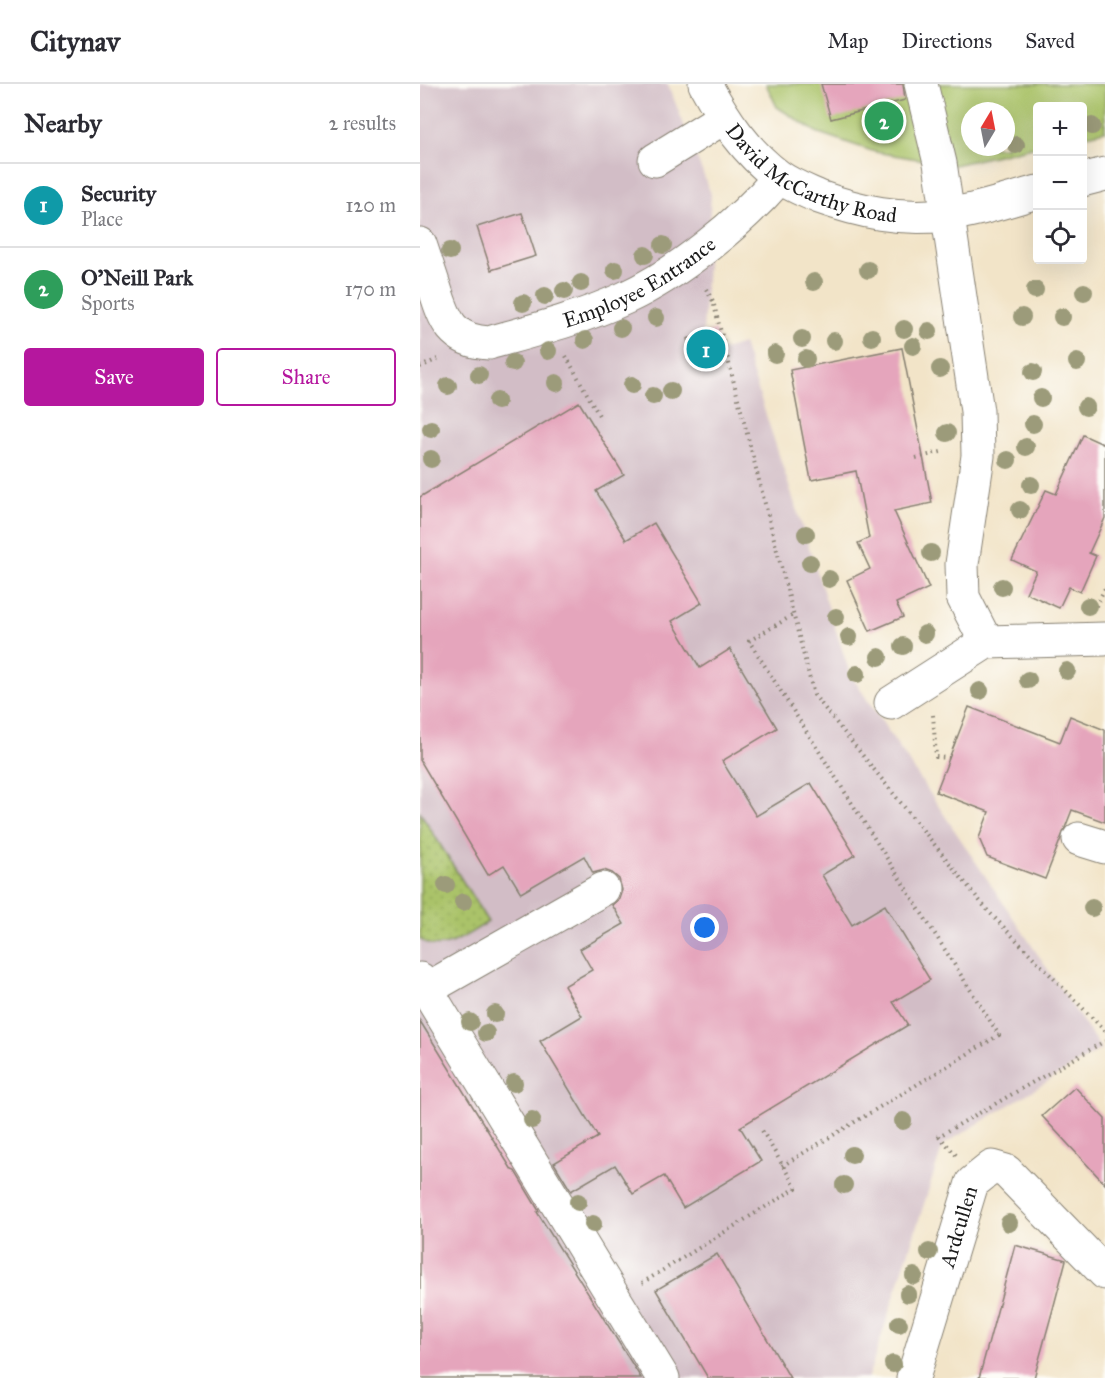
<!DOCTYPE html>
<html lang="en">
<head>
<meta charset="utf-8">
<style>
  :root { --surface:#fff; --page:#f2f2f3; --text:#2b2b33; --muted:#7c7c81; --line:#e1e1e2; --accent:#b5179e }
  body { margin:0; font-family:"IM FELL Great Primer",serif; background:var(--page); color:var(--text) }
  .controls { position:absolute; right:18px; top:18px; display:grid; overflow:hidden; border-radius:6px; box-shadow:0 6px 24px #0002 }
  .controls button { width:54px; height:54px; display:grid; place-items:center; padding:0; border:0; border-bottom:2px solid var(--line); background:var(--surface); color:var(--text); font:30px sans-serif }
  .compass { position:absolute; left:541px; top:18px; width:54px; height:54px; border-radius:50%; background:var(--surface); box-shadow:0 6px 24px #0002; rotate:10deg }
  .you { position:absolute; left:285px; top:844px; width:21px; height:21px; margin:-15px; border:4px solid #fff; border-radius:50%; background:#1a73e8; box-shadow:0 0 0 9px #1a73e833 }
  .badge { display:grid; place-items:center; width:39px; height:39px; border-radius:50%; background:var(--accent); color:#fff; font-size:20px; font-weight:700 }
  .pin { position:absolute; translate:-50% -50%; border:3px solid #fff; box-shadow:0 2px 6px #0006 }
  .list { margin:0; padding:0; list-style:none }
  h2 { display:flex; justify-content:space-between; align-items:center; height:78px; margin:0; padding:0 24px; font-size:26px }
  h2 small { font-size:20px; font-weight:400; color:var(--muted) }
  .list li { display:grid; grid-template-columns:39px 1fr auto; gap:18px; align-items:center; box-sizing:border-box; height:84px; padding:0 24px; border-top:2px solid var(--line) }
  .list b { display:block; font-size:22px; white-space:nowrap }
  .list p { margin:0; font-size:20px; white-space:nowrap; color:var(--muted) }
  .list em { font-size:20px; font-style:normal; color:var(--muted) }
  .actions { display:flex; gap:12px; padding:18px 24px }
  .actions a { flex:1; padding:14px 0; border:2px solid var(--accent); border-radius:6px; text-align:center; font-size:21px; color:var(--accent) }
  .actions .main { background:var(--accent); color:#fff }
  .icon { flex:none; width:33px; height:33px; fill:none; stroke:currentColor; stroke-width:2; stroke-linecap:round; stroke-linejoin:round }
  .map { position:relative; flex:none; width:685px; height:1294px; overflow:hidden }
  header { display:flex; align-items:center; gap:36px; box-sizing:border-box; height:84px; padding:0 30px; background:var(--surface); border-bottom:2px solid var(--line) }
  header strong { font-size:28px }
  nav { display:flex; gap:33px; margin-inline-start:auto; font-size:21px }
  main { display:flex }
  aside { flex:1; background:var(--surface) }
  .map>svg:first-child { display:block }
  .industrial { fill:#d2bdc6 }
  .grass { fill:url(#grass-dots); stroke:#637042; stroke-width:1.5 }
  .park { fill:#aac369; stroke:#637042; stroke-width:1.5; fill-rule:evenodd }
  .building { fill:#e5a5bc }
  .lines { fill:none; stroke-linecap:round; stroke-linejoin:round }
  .minor-casing { stroke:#878072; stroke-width:35 }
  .path { stroke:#878072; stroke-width:4; stroke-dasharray:1.5 4.5; stroke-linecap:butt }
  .minor { stroke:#fff; stroke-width:33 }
  .tree { fill:#9c9b7a }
  .labels { text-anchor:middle; stroke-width:4.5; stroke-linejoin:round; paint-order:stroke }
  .street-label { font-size:21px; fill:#1c1c1c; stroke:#fdfcf7 }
</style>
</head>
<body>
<header>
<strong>Citynav</strong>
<nav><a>Map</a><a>Directions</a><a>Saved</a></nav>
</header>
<main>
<aside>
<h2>Nearby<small>2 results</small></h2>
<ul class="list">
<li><span class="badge" style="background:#0f9aa8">1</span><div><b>Security</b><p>Place</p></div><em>120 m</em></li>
<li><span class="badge" style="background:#2e9e5b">2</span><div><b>O'Neill Park</b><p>Sports</p></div><em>170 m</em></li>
</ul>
<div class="actions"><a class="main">Save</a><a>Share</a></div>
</aside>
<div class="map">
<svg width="685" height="1294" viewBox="0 0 685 1294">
  <defs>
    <pattern id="grass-dots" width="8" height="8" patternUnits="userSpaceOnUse" patternTransform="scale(1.5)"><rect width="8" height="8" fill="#aac369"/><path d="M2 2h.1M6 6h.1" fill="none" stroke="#92a75a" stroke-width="1.8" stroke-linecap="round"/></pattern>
  </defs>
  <rect width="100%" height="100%" fill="#fdfcf7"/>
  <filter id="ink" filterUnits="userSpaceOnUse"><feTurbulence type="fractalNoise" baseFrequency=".0167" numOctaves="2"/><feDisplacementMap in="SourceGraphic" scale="12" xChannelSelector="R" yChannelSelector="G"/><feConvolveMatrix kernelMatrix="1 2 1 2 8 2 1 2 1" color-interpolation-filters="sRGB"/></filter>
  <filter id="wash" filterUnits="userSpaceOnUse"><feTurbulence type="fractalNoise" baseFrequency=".008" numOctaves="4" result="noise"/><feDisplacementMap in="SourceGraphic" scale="24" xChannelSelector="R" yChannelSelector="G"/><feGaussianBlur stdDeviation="1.35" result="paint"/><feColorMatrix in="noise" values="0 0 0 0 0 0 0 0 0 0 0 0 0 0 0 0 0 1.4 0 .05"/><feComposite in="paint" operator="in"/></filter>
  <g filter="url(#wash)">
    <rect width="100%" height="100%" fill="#f2e4c8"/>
    <path class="industrial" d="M 0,0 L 248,0 L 291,110 L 283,248 L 289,271 L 323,260 L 430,590 L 681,965 L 523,1061 L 448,1294 L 0,1294 Z"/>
    <path class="grass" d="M 0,728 L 68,838 C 49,849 21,873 0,855 Z"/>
    <path class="park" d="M 346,0 L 685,0 L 685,47 L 663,52 L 662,22 L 618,22 L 617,62 L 534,81 L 455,68 L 396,48 L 357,23 ZM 550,27 L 586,27 L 586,63 L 550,63 Z"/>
    <g id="blocks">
      <g class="building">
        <path d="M 401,0 L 483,0 L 485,16 L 411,35 Z"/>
        <path d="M 102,129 L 116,172 L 71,186 L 57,143 Z"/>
        <path d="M 295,246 L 305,276 L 277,284 L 267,255 Z"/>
        <path d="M 482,264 L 512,419 L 474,427 L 509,504 L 476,519 L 483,533 L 450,547 L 427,496 L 450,485 L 438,459 L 449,454 L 436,387 L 391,396 L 370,286 Z"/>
        <path d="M 159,318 L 204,391 L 176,407 L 206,456 L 234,439 L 282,519 L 252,537 L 280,584 L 310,565 L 357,644 L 302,677 L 336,732 L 391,699 L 435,771 L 402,791 L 432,841 L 465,821 L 510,896 L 473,918 L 488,941 L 320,1043 L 341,1077 L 263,1124 L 244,1092 L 213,1110 L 195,1081 L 151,1107 L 134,1079 L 178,1053 L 120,957 L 162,932 L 144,902 L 172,886 L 160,865 L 204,840 L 192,821 L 199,815 L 202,806 L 199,795 L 192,789 L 184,786 L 173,789 L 164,772 L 101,809 L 84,781 L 68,791 L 0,676 L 0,413 Z"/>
        <path d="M 663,351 L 685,361 L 685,434 L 669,469 L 676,472 L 660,508 L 649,503 L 639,524 L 606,509 L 616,487 L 592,476 L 626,406 L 636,410 Z"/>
        <path d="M 549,623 L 640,658 L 650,632 L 685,646 L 685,738 L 652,726 L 625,795 L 567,773 L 559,754 L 569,728 L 516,708 Z"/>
        <path d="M 0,937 L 92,1086 L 95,1087 L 119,1127 L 117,1128 L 221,1294 L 0,1294 Z"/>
        <path d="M 655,1003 L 685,1035 L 685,1100 L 622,1032 Z"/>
        <path d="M 595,1161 L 646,1176 L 633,1225 L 614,1294 L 559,1294 Z"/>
        <path d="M 297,1170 L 370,1294 L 288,1294 L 236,1206 Z"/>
      </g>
    </g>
  </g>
  <g filter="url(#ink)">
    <use href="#blocks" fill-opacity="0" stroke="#878072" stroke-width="1.5"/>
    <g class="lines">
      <defs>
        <g id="minor">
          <path id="s1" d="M 285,0 C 304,35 326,68 358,92 C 370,101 386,107 399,113 C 441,128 480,136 524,131 C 555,128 587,116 618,108"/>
          <path d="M 501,0 L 520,79 L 557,327 L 558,372 L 542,480 L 543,513 L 566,558"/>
          <path d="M 235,76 L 303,34"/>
          <path d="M 662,96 L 685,90"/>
          <path id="s2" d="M 0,160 C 5,175 10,190 15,205 C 25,237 32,257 69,259 C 115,246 162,234 205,214 C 259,189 320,139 359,94"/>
          <path d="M 471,619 L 566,558 L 685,555"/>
          <path d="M 659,755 L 685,763"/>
          <path d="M 0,895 L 243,1294"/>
          <path d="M 7,905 L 183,805"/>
          <path id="s3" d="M 493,1294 L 552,1099 L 572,1083 L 586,1087 L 685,1189"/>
        </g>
      </defs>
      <use href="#minor" class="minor-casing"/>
      <g class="path">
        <path d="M 286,205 L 293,217 L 394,611 L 568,827 L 685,947"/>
        <path d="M 146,272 L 181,335"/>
        <path d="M 0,283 L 18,275"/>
        <path d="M 496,374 L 525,367"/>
        <path d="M 676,522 L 685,504"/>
        <path d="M 513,631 L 516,673 L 529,674"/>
        <path d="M 536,1071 L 519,1052 L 685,957"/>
        <path d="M 362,1082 L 579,951 L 329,557 L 373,531"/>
        <path d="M 222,1199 L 376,1104 L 340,1043"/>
      </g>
      <use href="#minor" class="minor"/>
    </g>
    <g class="tree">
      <circle cx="672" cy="42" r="9"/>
      <circle cx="596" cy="61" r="9"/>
      <circle cx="243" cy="161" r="9"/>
      <circle cx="30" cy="167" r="9"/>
      <circle cx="225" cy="171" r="9"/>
      <circle cx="195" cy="186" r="9"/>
      <circle cx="448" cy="186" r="9"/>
      <circle cx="394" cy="198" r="9"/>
      <circle cx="161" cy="199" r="9"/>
      <circle cx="615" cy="206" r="9"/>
      <circle cx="144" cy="207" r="9"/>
      <circle cx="664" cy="208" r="9"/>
      <circle cx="125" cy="212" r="9"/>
      <circle cx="103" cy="219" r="9"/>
      <circle cx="602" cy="233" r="9"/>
      <circle cx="642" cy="233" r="9"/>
      <circle cx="236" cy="234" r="9"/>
      <circle cx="201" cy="244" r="9"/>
      <circle cx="484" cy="245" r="9"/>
      <circle cx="509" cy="247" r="9"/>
      <circle cx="452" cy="253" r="9"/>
      <circle cx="382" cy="255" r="9"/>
      <circle cx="165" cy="256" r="9"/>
      <circle cx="414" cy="257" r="9"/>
      <circle cx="493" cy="262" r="9"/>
      <circle cx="128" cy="267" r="9"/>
      <circle cx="355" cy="270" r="9"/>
      <circle cx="386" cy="275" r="9"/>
      <circle cx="657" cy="278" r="9"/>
      <circle cx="93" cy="279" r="9"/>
      <circle cx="520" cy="285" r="9"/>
      <circle cx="613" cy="288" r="9"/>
      <circle cx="59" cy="291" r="9"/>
      <circle cx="136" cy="299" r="9"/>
      <circle cx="212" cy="301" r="9"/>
      <circle cx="28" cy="302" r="9"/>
      <circle cx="251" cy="307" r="9"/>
      <circle cx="233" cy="312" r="9"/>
      <circle cx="621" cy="314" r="9"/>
      <circle cx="77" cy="317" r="9"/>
      <circle cx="666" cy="323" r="9"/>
      <circle cx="613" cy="340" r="9"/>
      <circle cx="11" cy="345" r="9"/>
      <circle cx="527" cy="349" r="9"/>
      <circle cx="606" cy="363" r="9"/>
      <circle cx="11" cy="375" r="9"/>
      <circle cx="588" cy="376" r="9"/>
      <circle cx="611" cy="401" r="9"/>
      <circle cx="600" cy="426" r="9"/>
      <circle cx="386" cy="450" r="9"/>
      <circle cx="511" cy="469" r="9"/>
      <circle cx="390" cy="479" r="9"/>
      <circle cx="409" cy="495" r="9"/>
      <circle cx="582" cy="503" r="9"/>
      <circle cx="668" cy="522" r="9"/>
      <circle cx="416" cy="533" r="9"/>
      <circle cx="505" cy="550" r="9"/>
      <circle cx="429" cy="553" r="9"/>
      <circle cx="483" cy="562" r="9"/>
      <circle cx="459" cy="573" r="9"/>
      <circle cx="647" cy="587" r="9"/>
      <circle cx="437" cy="590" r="9"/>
      <circle cx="608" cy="596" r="9"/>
      <circle cx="560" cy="607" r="9"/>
      <circle cx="26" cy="801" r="9"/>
      <circle cx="43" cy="818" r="9"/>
      <circle cx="672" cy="824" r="9"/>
      <circle cx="75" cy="930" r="9"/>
      <circle cx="50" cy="938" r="9"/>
      <circle cx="66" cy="949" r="9"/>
      <circle cx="94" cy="999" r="9"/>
      <circle cx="112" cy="1036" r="9"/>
      <circle cx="483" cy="1037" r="9"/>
      <circle cx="432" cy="1071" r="9"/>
      <circle cx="424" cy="1101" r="9"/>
      <circle cx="158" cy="1118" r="9"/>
      <circle cx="589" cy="1139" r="9"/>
      <circle cx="173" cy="1140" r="9"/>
      <circle cx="509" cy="1168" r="9"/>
      <circle cx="494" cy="1192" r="9"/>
      <circle cx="488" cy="1210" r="9"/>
      <circle cx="479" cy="1240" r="9"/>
      <circle cx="473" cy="1280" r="9"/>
    </g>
  </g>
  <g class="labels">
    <g class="street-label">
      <text dy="7" stroke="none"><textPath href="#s1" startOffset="147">David McCarthy Road</textPath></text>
      <text dy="7" stroke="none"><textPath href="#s2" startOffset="294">Employee Entrance</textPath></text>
      <text dy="7" stroke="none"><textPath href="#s3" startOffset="158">Ardcullen</textPath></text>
    </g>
  </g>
</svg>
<div class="controls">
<button>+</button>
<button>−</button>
<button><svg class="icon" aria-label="locate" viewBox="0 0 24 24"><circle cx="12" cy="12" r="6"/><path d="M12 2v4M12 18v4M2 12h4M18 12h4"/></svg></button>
</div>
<svg class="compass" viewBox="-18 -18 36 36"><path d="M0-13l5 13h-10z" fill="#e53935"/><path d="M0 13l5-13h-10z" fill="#7c7c81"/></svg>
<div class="you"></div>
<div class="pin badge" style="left:286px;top:265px;background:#0f9aa8">1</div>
<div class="pin badge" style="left:464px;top:37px;background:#2e9e5b">2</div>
</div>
</main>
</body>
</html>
